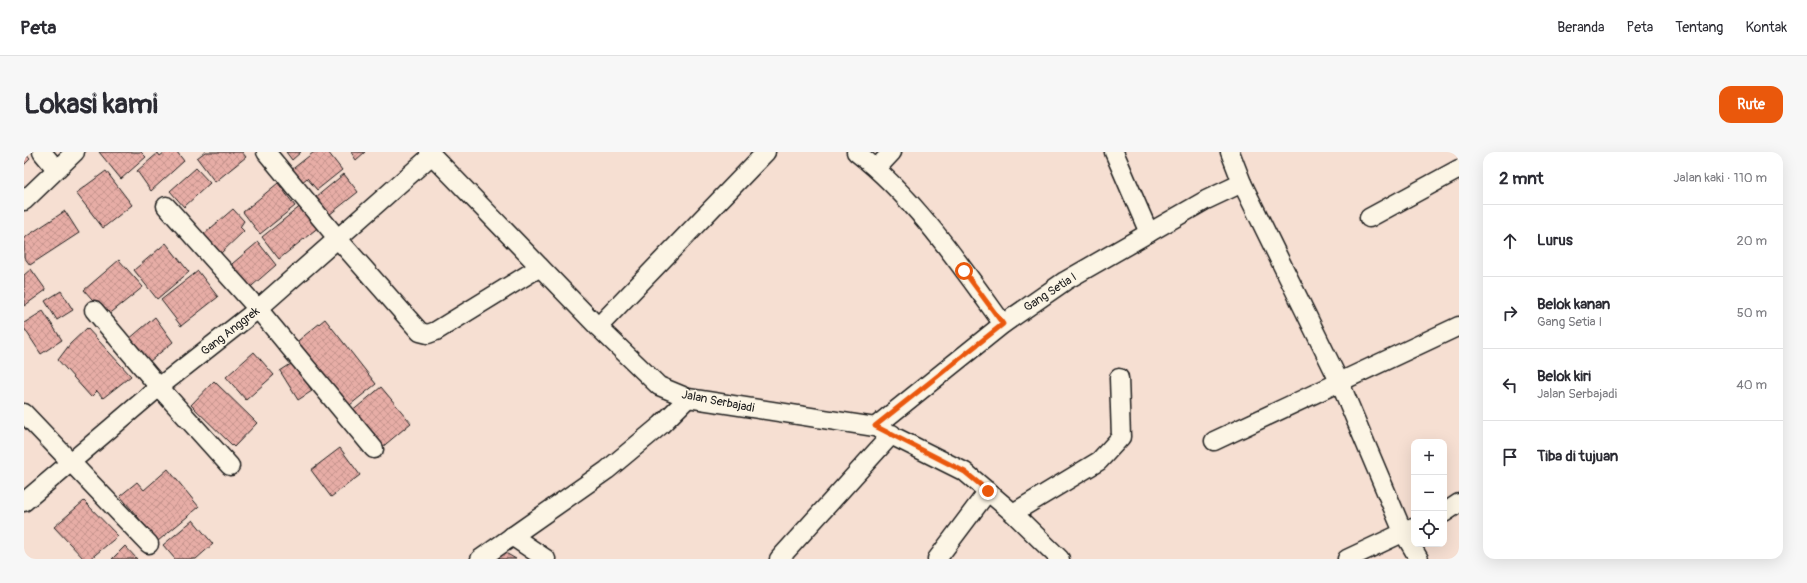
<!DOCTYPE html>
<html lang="id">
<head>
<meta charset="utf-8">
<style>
  :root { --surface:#fff; --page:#f7f7f7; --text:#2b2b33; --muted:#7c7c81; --line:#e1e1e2; --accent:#ea580c }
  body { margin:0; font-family:Pangolin,sans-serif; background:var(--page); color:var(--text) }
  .controls { position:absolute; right:12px; bottom:12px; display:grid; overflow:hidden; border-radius:8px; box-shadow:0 4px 16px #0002 }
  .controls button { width:36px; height:36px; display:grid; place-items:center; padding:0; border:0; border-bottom:1px solid var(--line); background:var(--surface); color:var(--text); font:20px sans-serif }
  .stop { position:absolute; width:12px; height:12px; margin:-9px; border:3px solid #ea580c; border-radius:50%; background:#fff }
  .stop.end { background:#ea580c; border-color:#fff; box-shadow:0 1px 4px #0008 }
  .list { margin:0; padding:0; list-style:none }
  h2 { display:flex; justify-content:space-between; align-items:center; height:52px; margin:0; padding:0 16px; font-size:17px }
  h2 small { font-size:13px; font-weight:400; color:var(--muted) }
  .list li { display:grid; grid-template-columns:26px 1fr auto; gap:12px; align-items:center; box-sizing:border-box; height:72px; padding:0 16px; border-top:1px solid var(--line) }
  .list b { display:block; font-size:15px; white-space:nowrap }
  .list p { margin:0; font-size:13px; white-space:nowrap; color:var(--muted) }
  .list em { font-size:13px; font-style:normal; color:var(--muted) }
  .icon { flex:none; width:22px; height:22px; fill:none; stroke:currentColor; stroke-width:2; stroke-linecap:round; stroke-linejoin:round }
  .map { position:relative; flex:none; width:1435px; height:407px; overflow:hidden; border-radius:12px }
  header { display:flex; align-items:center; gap:24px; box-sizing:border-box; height:56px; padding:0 20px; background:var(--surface); border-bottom:1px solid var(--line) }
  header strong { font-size:19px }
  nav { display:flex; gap:22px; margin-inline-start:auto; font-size:14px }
  .intro { display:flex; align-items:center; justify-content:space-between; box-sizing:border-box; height:96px; padding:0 24px }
  h1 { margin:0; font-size:28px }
  .button { padding:10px 18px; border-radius:12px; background:var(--accent); color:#fff; font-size:14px; font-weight:700 }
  main { display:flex; gap:24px; padding:0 24px }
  aside { flex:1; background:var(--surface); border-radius:12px; box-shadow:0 4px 16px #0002 }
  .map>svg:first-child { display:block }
  .building { fill:url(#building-cross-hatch); stroke:#1c1c1c }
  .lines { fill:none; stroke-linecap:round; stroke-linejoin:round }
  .minor-casing { stroke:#1c1c1c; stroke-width:21 }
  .minor { stroke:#fcf5e5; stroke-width:18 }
  .route { stroke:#ea580c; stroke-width:5 }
  .labels { text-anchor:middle; stroke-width:3.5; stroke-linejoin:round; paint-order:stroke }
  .street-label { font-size:12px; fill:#1c1c1c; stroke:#fcf5e5 }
</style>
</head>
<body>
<header>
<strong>Peta</strong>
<nav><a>Beranda</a><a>Peta</a><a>Tentang</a><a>Kontak</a></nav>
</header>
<div class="intro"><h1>Lokasi kami</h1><a class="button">Rute</a></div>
<main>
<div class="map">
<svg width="1435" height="407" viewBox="0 0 1435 407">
  <defs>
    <pattern id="building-cross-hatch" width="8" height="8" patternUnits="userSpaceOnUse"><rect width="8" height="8" fill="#e7ada6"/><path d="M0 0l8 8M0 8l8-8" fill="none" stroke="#c6948e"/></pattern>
  </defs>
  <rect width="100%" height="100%" fill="#f6dfd2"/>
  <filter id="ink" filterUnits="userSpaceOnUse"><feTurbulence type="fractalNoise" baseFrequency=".025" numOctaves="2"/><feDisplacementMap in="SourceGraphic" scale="8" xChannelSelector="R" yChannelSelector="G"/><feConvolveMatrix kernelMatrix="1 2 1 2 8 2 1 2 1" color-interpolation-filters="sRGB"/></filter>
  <g filter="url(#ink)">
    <g class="building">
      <path d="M 0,0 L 6,7 L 0,13 Z"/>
      <path d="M 75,0 L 117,0 L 122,5 L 97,27 Z"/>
      <path d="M 141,0 L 153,0 L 160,9 L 127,39 L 113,19 L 134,1 L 136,4 Z"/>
      <path d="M 181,0 L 218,0 L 222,5 L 191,30 L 173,6 Z"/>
      <path d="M 262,0 L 277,0 L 268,8 Z"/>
      <path d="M 290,0 L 304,0 L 318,18 L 293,38 L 283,26 L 277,31 L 266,19 Z"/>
      <path d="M 327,0 L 341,0 L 332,8 Z"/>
      <path d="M 172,16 L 186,31 L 160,55 L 146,39 Z"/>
      <path d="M 82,19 L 108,53 L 79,76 L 52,41 Z"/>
      <path d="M 320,22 L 334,40 L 305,63 L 292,45 Z"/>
      <path d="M 254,31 L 271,54 L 236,82 L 219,60 Z"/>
      <path d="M 278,53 L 296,74 L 255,107 L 238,85 Z"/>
      <path d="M 209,57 L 220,69 L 216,75 L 220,79 L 196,102 L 180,82 Z"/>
      <path d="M 41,59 L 55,81 L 6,113 L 0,105 L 0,86 Z"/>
      <path d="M 234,90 L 252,113 L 221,140 L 202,117 Z"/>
      <path d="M 142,91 L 165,120 L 133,147 L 110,118 Z"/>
      <path d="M 95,108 L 119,135 L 83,164 L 60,138 Z"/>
      <path d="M 7,117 L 22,138 L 0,154 L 0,123 Z"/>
      <path d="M 174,119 L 194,145 L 157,174 L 137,148 Z"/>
      <path d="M 37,139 L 49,158 L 33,168 L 21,149 Z"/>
      <path d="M 19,159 L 38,188 L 17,202 L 0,176 L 0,171 Z"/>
      <path d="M 131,165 L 149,190 L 125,210 L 104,188 Z"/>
      <path d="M 301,167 L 352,232 L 321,257 L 270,192 Z"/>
      <path d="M 63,176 L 107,224 L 79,246 L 73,239 L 67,245 L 34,208 L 46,192 Z"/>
      <path d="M 230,200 L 250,223 L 222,248 L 202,225 Z"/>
      <path d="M 270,210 L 288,239 L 274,248 L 256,219 Z"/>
      <path d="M 190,229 L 233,271 L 210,295 L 167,253 Z"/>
      <path d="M 357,235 L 387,271 L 356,297 L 326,261 Z"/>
      <path d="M 316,296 L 336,323 L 307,345 L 287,318 Z"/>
      <path d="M 144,317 L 175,355 L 134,389 L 96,344 L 113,330 L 120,338 Z"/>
      <path d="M 60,349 L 94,384 L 66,407 L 60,407 L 30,375 Z"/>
      <path d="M 169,368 L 189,392 L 172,407 L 151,407 L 139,393 Z"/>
      <path d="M 101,394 L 113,407 L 88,407 Z"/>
      <path d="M 478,399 L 492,407 L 473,407 Z"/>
    </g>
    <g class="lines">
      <defs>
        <g id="minor">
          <path d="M 18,0 L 32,17"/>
          <path d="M 242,0 L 314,87 L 396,180 L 404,182 L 412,179 L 516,115"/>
          <path d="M 405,0 L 574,175 L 635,234 L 664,246 L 851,275 L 941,320 L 989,361 L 1036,407"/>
          <path d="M 832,0 C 891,46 935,111 979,172"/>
          <path d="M 1090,0 L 1125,81"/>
          <path d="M 1206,0 L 1218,31 L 1316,231 L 1379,380 L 1395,407"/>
          <path d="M 853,16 L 868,0"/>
          <path d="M 0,49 L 51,0"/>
          <path d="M 142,54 L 234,157 L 350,297"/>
          <path d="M 1345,66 L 1435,17"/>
          <path d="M 70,158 L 135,235 L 206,314"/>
          <path d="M 574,175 L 742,0"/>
          <path d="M 0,261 L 125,392"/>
          <path d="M 851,275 L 979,172 L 1041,129 L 1182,48 L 1218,31"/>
          <path d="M 1190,289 L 1435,174"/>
          <path d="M 0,350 L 135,235 L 234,157 L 408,3"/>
          <path d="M 989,361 L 1075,309 L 1097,285 L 1095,226"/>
          <path d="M 1420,361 L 1435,351"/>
          <path d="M 488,384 L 522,407"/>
          <path d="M 456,407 L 583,318 L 637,273 L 664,246"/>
          <path d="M 755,407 L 868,282"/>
          <path d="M 913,407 L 964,339"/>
          <path d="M 1323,407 L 1389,376"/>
        </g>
      </defs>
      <use href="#minor" class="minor-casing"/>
      <use href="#minor" class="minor"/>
    </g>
  </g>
  <g class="lines" filter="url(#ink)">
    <path class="route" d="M 940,119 L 979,172 L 851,274 L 941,320 L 964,339"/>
  </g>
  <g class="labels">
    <g class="street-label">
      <text transform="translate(1026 140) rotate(-33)" y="4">Gang Setia I</text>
      <text transform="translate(206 179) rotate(-38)" y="4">Gang Anggrek</text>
      <text transform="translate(694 249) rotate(11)" y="4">Jalan Serbajadi</text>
    </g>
  </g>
</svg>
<div class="controls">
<button>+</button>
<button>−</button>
<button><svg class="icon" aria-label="locate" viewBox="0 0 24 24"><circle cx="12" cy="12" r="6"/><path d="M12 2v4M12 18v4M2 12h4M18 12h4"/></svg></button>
</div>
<div class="stop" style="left:940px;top:119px"></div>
<div class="stop end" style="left:964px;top:339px"></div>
</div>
<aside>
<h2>2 mnt<small>Jalan kaki · 110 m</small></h2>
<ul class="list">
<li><svg class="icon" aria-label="ahead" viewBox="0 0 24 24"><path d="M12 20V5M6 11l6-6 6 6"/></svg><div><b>Lurus</b></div><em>20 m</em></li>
<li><svg class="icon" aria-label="right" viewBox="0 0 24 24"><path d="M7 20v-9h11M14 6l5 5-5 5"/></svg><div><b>Belok kanan</b><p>Gang Setia I</p></div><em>50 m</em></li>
<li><svg class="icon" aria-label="left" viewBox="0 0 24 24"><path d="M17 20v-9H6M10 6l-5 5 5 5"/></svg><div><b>Belok kiri</b><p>Jalan Serbajadi</p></div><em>40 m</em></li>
<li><svg class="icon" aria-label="arrive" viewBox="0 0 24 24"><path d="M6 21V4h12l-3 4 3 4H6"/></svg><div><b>Tiba di tujuan</b></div></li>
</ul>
</aside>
</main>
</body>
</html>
